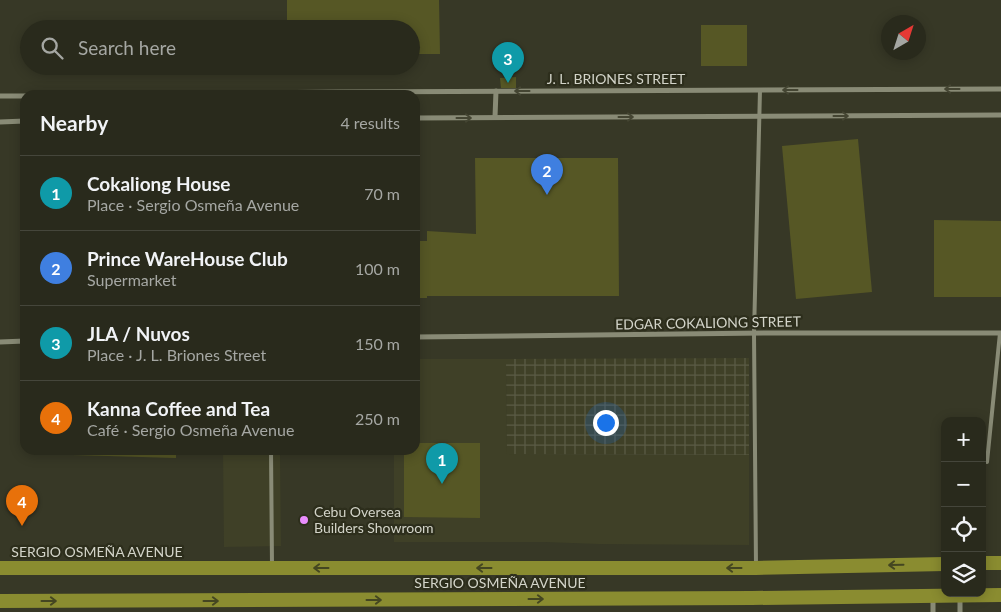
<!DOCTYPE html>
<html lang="en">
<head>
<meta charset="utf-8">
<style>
  :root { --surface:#292a1c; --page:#353629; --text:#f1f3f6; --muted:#a5a7a3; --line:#45463b; --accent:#1a73e8 }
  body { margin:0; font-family:Lato,sans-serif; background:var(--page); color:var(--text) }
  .controls { position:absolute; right:15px; bottom:15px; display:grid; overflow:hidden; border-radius:10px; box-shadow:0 2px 12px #0003 }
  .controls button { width:45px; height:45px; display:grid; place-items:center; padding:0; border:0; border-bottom:1px solid var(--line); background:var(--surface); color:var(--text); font:25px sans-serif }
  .compass { position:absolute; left:881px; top:15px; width:45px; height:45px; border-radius:50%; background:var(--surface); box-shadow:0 2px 12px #0003; rotate:39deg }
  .you { position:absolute; left:605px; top:422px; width:18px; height:18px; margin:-12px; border:4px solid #fff; border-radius:50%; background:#1a73e8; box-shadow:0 0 0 8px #1a73e833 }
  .badge { display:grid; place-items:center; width:32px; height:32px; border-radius:50%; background:var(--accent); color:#fff; font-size:16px; font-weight:700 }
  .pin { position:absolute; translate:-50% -41px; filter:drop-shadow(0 1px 2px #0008) }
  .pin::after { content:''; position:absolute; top:26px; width:18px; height:15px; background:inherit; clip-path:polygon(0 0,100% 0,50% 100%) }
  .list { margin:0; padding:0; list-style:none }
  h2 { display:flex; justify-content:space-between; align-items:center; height:65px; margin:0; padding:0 20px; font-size:21px }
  h2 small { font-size:16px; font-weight:400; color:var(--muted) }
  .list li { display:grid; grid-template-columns:32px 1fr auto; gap:15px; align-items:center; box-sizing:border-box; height:75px; padding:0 20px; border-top:1px solid var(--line) }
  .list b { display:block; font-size:19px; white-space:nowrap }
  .list p { margin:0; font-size:16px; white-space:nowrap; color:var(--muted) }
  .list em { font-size:16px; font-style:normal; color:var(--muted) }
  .icon { flex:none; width:28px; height:28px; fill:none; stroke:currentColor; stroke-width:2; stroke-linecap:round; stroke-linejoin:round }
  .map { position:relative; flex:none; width:1001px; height:612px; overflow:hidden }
  .search { position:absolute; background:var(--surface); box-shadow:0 2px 12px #0003; left:20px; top:20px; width:400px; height:55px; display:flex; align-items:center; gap:12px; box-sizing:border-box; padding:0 18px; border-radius:28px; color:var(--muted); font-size:19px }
  .panel { position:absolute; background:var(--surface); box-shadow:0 2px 12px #0003; left:20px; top:90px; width:400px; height:365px; border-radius:15px }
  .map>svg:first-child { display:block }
  .built { fill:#3f4027 }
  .industrial { fill:url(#industrial-grid) }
  .building { fill:#565725 }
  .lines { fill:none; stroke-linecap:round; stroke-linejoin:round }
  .service { stroke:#898b76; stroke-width:4 }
  .minor { stroke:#898b76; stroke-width:5 }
  .trunk { stroke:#8a8c30; stroke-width:14 }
  .oneway { stroke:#444532 }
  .oneway2 { stroke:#444621 }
  .poi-dot { fill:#ea8dfd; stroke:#2d2e1c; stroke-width:2 }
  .labels { text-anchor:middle; stroke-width:4.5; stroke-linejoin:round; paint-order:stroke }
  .street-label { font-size:14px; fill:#d3d4c9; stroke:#2d2e1c }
  .poi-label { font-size:14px; fill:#d3d4c9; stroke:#2d2e1c; text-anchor:start }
</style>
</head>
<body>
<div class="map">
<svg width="1001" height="612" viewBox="0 0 1001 612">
  <defs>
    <pattern id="industrial-grid" width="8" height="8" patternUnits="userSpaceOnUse" patternTransform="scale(1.25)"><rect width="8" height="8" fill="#3f4027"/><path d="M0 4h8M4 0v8" fill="none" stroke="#5a5b45"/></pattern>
  </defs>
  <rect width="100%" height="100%" fill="#373826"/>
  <path class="built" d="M 415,359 L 506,359 L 507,454 L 749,455 L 749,545 L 599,544 L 545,542 L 394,542 L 394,454 L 280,455 L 281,546 L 224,547 L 223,450 L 415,450 Z"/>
  <path class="industrial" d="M 749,358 L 749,455 L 507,454 L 506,359 Z"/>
  <g class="building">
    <path d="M 287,0 L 439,0 L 440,54 L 411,54 L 411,29 L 287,29 Z"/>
    <rect x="701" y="25" width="46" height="41"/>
    <path d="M 516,77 L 516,88 L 501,88 L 500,78 Z"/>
    <path d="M 858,139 L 872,292 L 796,299 L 782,146 Z"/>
    <path d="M 475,158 L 618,158 L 619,296 L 427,296 L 427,298 L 415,298 L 415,241 L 427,241 L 427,231 L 476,234 Z"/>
    <path d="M 934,220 L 1001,221 L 1001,297 L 934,297 Z"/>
    <path d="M 415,443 L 480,443 L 480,518 L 404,517 L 404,450 L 415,450 Z"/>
    <path d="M 72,450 L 176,450 L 176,458 L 72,455 Z"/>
  </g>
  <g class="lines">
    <g class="service">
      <path d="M 271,450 L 272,565"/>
      <path d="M 987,462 L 1000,333"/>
      <path d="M 756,565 L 754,334 L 760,90"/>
    </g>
    <g class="minor">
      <path d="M 80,95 L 338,92 L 1001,89"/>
      <path d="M 0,96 L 25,96"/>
      <path d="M 495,117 L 496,91"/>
      <path d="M 415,118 L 1001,115"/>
      <path d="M 0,122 L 25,121"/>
      <path d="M 415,337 L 765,333 L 1001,333"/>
      <path d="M 0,342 L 25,341"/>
      <path d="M 960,598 L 960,612"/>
      <path d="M 933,612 L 933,597"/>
    </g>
    <g class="trunk">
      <path d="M 982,563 L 1001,563"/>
      <path d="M 0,568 L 756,568 L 945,564"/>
      <path d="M 0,601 L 752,598 L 1001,595"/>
    </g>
  </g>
  <defs><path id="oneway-shaft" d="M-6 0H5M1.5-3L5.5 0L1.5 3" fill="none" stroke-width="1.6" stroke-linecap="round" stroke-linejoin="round" transform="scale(1.25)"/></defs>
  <g class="oneway">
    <use href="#oneway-shaft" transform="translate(952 89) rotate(180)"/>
    <use href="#oneway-shaft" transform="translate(790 90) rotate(180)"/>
    <use href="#oneway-shaft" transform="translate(522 91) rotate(180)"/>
    <use href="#oneway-shaft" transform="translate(841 116)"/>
    <use href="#oneway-shaft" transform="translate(626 117)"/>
    <use href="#oneway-shaft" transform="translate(464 118)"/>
  </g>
  <g class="oneway2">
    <use href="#oneway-shaft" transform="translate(896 565) rotate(179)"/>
    <use href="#oneway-shaft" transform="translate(321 568) rotate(180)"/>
    <use href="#oneway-shaft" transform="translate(484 568) rotate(180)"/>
    <use href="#oneway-shaft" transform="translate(734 568) rotate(180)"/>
    <use href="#oneway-shaft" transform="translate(536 599)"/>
    <use href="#oneway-shaft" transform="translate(374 600)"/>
    <use href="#oneway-shaft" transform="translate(49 601)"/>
    <use href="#oneway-shaft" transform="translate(211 601)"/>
  </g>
  <circle class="poi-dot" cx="304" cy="520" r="5"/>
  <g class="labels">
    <g class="street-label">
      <text x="616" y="84">J. L. BRIONES STREET</text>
      <text transform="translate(708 323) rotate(-1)" y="5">EDGAR COKALIONG STREET</text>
      <text x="97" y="557">SERGIO OSMEÑA AVENUE</text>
      <text x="500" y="588">SERGIO OSMEÑA AVENUE</text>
    </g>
    <g class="poi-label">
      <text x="314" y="517">Cebu Oversea<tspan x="314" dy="16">Builders Showroom</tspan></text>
    </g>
  </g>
</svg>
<div class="controls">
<button>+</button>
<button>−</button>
<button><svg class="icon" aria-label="locate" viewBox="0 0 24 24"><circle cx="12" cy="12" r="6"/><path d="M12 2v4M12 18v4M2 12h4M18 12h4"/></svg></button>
<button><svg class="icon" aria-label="layers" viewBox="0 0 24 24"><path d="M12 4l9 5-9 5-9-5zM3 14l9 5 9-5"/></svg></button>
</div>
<svg class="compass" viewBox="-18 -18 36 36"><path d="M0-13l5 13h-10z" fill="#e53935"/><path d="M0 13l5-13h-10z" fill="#a5a7a3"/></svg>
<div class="you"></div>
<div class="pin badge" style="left:442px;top:484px;background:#0f9aa8">1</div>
<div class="pin badge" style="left:547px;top:195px;background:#3f7fe0">2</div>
<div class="pin badge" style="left:508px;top:83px;background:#0f9aa8">3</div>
<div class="pin badge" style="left:22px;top:526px;background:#e8710a">4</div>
<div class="search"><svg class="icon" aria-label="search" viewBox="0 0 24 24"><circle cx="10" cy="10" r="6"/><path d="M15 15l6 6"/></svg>Search here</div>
<section class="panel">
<h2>Nearby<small>4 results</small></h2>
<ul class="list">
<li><span class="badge" style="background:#0f9aa8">1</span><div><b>Cokaliong House</b><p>Place · Sergio Osmeña Avenue</p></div><em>70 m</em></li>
<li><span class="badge" style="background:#3f7fe0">2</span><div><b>Prince WareHouse Club</b><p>Supermarket</p></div><em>100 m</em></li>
<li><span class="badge" style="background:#0f9aa8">3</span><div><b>JLA / Nuvos</b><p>Place · J. L. Briones Street</p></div><em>150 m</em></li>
<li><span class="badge" style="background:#e8710a">4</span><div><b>Kanna Coffee and Tea</b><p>Café · Sergio Osmeña Avenue</p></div><em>250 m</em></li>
</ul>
</section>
</div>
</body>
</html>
